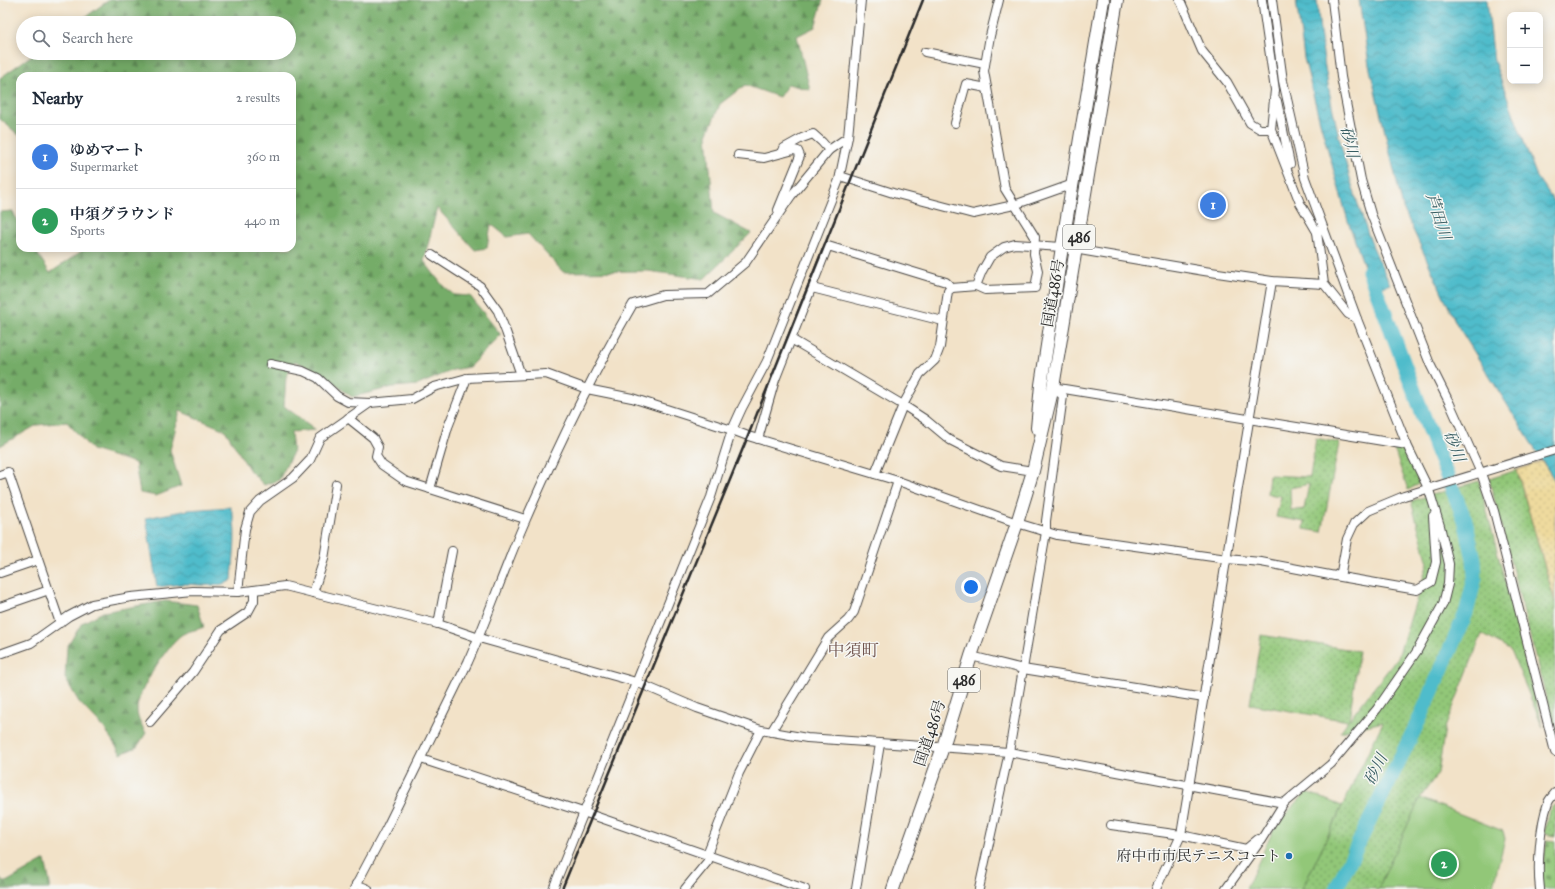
<!DOCTYPE html>
<html lang="en">
<head>
<meta charset="utf-8">
<style>
  :root { --surface:#fff; --page:#f2f2f3; --text:#1f2937; --muted:#747a83; --line:#e0e1e3; --accent:#1f6fb2 }
  body { margin:0; font-family:"IM FELL Great Primer","Noto Serif JP",serif; background:var(--page); color:var(--text) }
  .controls { position:absolute; right:12px; top:12px; display:grid; overflow:hidden; border-radius:8px; box-shadow:0 2px 10px #0003 }
  .controls button { width:36px; height:36px; display:grid; place-items:center; padding:0; border:0; border-bottom:1px solid var(--line); background:var(--surface); color:var(--text); font:20px sans-serif }
  .you { position:absolute; left:971px; top:587px; width:14px; height:14px; margin:-10px; border:3px solid #fff; border-radius:50%; background:#1a73e8; box-shadow:0 0 0 6px #1a73e833 }
  .badge { display:grid; place-items:center; width:26px; height:26px; border-radius:50%; background:var(--accent); color:#fff; font-size:13px; font-weight:700 }
  .pin { position:absolute; translate:-50% -50%; border:2px solid #fff; box-shadow:0 1px 4px #0006 }
  .list { margin:0; padding:0; list-style:none }
  h2 { display:flex; justify-content:space-between; align-items:center; height:52px; margin:0; padding:0 16px; font-size:17px }
  h2 small { font-size:13px; font-weight:400; color:var(--muted) }
  .list li { display:grid; grid-template-columns:26px 1fr auto; gap:12px; align-items:center; box-sizing:border-box; height:64px; padding:0 16px; border-top:1px solid var(--line) }
  .list b { display:block; font-size:15px; white-space:nowrap }
  .list p { margin:0; font-size:13px; white-space:nowrap; color:var(--muted) }
  .list em { font-size:13px; font-style:normal; color:var(--muted) }
  .icon { flex:none; width:22px; height:22px; fill:none; stroke:currentColor; stroke-width:2; stroke-linecap:round; stroke-linejoin:round }
  .map { position:relative; flex:none; width:1555px; height:889px; overflow:hidden }
  .search { position:absolute; background:var(--surface); box-shadow:0 2px 10px #0003; left:16px; top:16px; width:280px; height:44px; display:flex; align-items:center; gap:10px; box-sizing:border-box; padding:0 14px; border-radius:22px; color:var(--muted); font-size:15px }
  .panel { position:absolute; background:var(--surface); box-shadow:0 2px 10px #0003; left:16px; top:72px; width:280px; height:180px; border-radius:12px }
  .map>svg:first-child { display:block }
  .grass { fill:url(#grass-dots); stroke:#5e7952; fill-rule:evenodd }
  .forest { fill:url(#forest-firs); stroke:#506c4a }
  .sand { fill:url(#sand-dots); stroke:#8c8264 }
  .cemetery { fill:url(#cemetery-stones); stroke:#5e7952 }
  .pitch { fill:#92c778; stroke:#5e7952 }
  .water { fill:url(#water-waves); stroke:#3e747b }
  .lines { fill:none; stroke-linecap:round; stroke-linejoin:round }
  .river { stroke:#50bccb; stroke-width:15 }
  .minor-casing { stroke:#494643; stroke-width:10 }
  .highway-casing { stroke:#494643; stroke-width:14 }
  .minor { stroke:#fff; stroke-width:8 }
  .highway { stroke:#fff; stroke-width:12 }
  .rail { stroke:#2b2b2b; stroke-width:2.5 }
  .poi-dot { fill:#1f6fb2; stroke:#f6f6f2; stroke-width:1.5 }
  .labels { text-anchor:middle; stroke-width:3; stroke-linejoin:round; paint-order:stroke }
  .shield { fill:#f6f6f2; stroke:#686867; stroke-width:1 }
  .shield-label { font-size:14px; font-weight:bold; fill:#2b2b2b }
  .street-label { font-size:15px; fill:#2b2b2b; stroke:#f6f6f2 }
  .poi-label { font-size:15px; fill:#2b2b2b; stroke:#f6f6f2; text-anchor:end }
  .water-label { font-size:16px; font-style:italic; fill:#385e63; stroke:#f6f6f2 }
  .quarter-label { font-size:17px; fill:#70544e; stroke:#f6f6f2 }
</style>
</head>
<body>
<div class="map">
<svg width="1555" height="889" viewBox="0 0 1555 889">
  <defs>
    <pattern id="grass-dots" width="8" height="8" patternUnits="userSpaceOnUse"><rect width="8" height="8" fill="#92c778"/><path d="M2 2h.1M6 6h.1" fill="none" stroke="#77a263" stroke-width="1.8" stroke-linecap="round"/></pattern>
    <pattern id="forest-firs" width="22" height="20" patternUnits="userSpaceOnUse"><rect width="22" height="20" fill="#75ac68"/><path d="M5 1l3.5 6h-7zM16 11l3.5 6h-7z" fill="#608c56"/></pattern>
    <pattern id="sand-dots" width="8" height="8" patternUnits="userSpaceOnUse"><rect width="8" height="8" fill="#eeda9e"/><path d="M2 2h.1M6 6h.1" fill="none" stroke="#cb8" stroke-width="1.8" stroke-linecap="round"/></pattern>
    <pattern id="cemetery-stones" width="16" height="16" patternUnits="userSpaceOnUse"><rect width="16" height="16" fill="#92c778"/><path d="M2 7V4a2 2 0 0 1 4 0v3zM10 15v-3a2 2 0 0 1 4 0v3z" fill="#77a263"/></pattern>
    <pattern id="water-waves" width="16" height="10" patternUnits="userSpaceOnUse"><rect width="16" height="10" fill="#50bccb"/><path d="M0 5q4-4 8 0t8 0" fill="none" stroke="#4399a5"/></pattern>
  </defs>
  <rect width="100%" height="100%" fill="#f6f6f2"/>
  <filter id="ink" filterUnits="userSpaceOnUse"><feTurbulence type="fractalNoise" baseFrequency=".025" numOctaves="2"/><feDisplacementMap in="SourceGraphic" scale="8" xChannelSelector="R" yChannelSelector="G"/><feConvolveMatrix kernelMatrix="1 2 1 2 8 2 1 2 1" color-interpolation-filters="sRGB"/></filter>
  <filter id="wash" filterUnits="userSpaceOnUse"><feTurbulence type="fractalNoise" baseFrequency=".012" numOctaves="4" result="noise"/><feDisplacementMap in="SourceGraphic" scale="16" xChannelSelector="R" yChannelSelector="G"/><feGaussianBlur stdDeviation="0.9" result="paint"/><feColorMatrix in="noise" values="0 0 0 0 0 0 0 0 0 0 0 0 0 0 0 0 0 1.4 0 .05"/><feComposite in="paint" operator="in"/></filter>
  <g filter="url(#wash)">
    <rect width="100%" height="100%" fill="#f2e2c8"/>
    <g class="grass">
      <path d="M 1316,438 L 1339,443 L 1322,532 L 1304,529 L 1305,522 L 1276,517 L 1281,496 L 1267,494 L 1269,475 L 1310,477 ZM 1309,484 L 1304,509 L 1291,511 L 1290,488 Z"/>
      <path d="M 1393,446 C 1406,448 1420,471 1419,484 L 1408,490 Z"/>
      <path d="M 1517,470 L 1555,602 L 1555,732 L 1489,479 Z"/>
      <path d="M 1479,481 L 1543,728 L 1511,651 L 1482,634 L 1445,728 L 1438,773 L 1420,798 L 1378,889 L 1302,889 L 1383,722 L 1340,732 L 1348,721 L 1250,704 L 1261,635 L 1359,651 L 1349,720 L 1398,657 L 1428,563 L 1411,501 Z"/>
      <path d="M 1555,804 L 1555,836 L 1544,834 L 1549,810 Z"/>
    </g>
    <g class="forest">
      <path d="M 109,0 L 823,0 L 815,27 L 797,36 L 810,90 L 788,84 L 779,97 L 745,85 L 720,104 L 707,135 L 714,213 L 751,233 L 704,279 L 648,271 L 563,272 L 528,234 L 507,237 L 491,224 L 487,248 L 475,250 L 437,208 L 424,261 L 443,286 L 454,295 L 470,296 L 501,335 L 469,367 L 453,370 L 418,385 L 393,387 L 352,397 L 320,373 L 295,361 L 286,377 L 284,406 L 316,430 L 291,432 L 293,452 L 279,480 L 264,485 L 250,471 L 225,430 L 180,411 L 170,450 L 181,486 L 156,496 L 140,493 L 135,463 L 92,450 L 67,422 L 37,425 L 0,446 L 0,212 L 12,211 L 20,224 L 20,248 L 34,248 L 50,273 L 86,248 L 292,248 L 292,76 L 20,76 L 20,136 L 0,119 L 0,78 L 35,53 L 289,53 L 289,23 L 77,23 Z"/>
      <path d="M 165,601 L 197,605 L 204,627 C 197,630 186,631 180,636 C 167,646 136,693 137,710 C 137,719 142,726 146,733 L 137,747 L 121,754 L 104,728 L 79,702 L 65,678 L 67,647 L 82,623 L 103,612 Z"/>
      <path d="M 45,860 L 50,884 L 49,889 L 0,889 L 0,879 L 6,882 Z"/>
    </g>
    <path class="sand" d="M 1542,461 L 1555,481 L 1555,602 L 1517,470 Z"/>
    <path class="cemetery" d="M 1547,840 L 1555,841 L 1555,889 L 1542,889 L 1541,875 Z"/>
    <g class="pitch">
      <path d="M 1307,792 L 1342,806 L 1302,889 L 1246,889 L 1276,824 Z"/>
      <path d="M 1420,798 L 1503,831 L 1505,839 L 1492,889 L 1378,889 Z"/>
    </g>
    <g class="water">
      <path d="M 1296,0 L 1317,0 C 1323,78 1341,157 1367,231 C 1373,249 1382,267 1390,284 L 1373,291 L 1348,221 L 1320,122 L 1304,58 Z"/>
      <path d="M 1359,0 L 1487,0 L 1494,61 L 1537,177 L 1555,203 L 1555,481 L 1456,323 L 1403,208 L 1369,65 Z"/>
      <path d="M 230,507 C 239,524 233,560 232,580 C 219,589 198,584 182,584 C 174,585 166,586 157,587 L 146,518 L 188,510 Z"/>
    </g>
    <g class="lines">
      <path class="river" d="M 1336,889 L 1421,716 L 1466,613 L 1475,578 L 1474,559 L 1465,520 L 1436,449 L 1369,271"/>
    </g>
  </g>
  <g filter="url(#ink)">
    <g class="lines">
      <defs>
        <g id="minor">
          <path d="M 1180,0 L 1202,51 L 1227,82 L 1250,123 L 1260,129 L 1271,129"/>
          <path d="M 1262,0 L 1275,90 L 1271,129 L 1300,203 L 1317,232"/>
          <path d="M 1332,0 L 1341,77 L 1361,180 L 1371,214 L 1430,364 L 1450,404 L 1481,473 L 1494,511 L 1555,752"/>
          <path d="M 925,52 L 985,64"/>
          <path d="M 1277,101 L 1290,164"/>
          <path d="M 955,123 L 966,84 L 987,88"/>
          <path d="M 782,153 L 784,148 L 802,138 L 813,134 L 822,142 L 829,150"/>
          <path d="M 738,155 L 764,158 L 794,150 L 798,151 L 800,156 L 778,210"/>
          <path d="M 840,176 L 893,193 L 973,214 L 1014,205 L 1073,184"/>
          <path d="M 1321,229 L 1317,232 L 1324,284 L 1348,314 L 1357,319"/>
          <path d="M 432,255 L 480,286 L 498,311 L 506,332 L 521,375"/>
          <path d="M 976,286 L 985,290 L 1035,288 L 1038,271 L 1034,254 L 1035,237 L 1005,189 L 984,71 L 990,36 L 999,0"/>
          <path d="M 812,288 L 943,321"/>
          <path d="M 791,339 L 903,405 L 926,420 L 950,440 L 1001,466 L 1033,471"/>
          <path d="M 270,364 L 303,371 L 318,378 L 337,396 L 348,402 L 370,403"/>
          <path d="M 1052,387 L 1407,445"/>
          <path d="M 348,418 L 373,438 L 378,447 L 376,456 L 382,465 L 405,481 L 525,519"/>
          <path d="M 758,439 L 775,380 L 828,246 L 946,282 L 952,288"/>
          <path d="M 875,474 L 903,405 L 920,374 L 935,360 L 940,347 L 948,291 L 952,288 L 976,286 L 982,271 L 990,257 L 1004,247 L 1015,244 L 1062,247 L 1204,271 L 1272,281 L 1324,284"/>
          <path d="M 0,475 L 8,472 L 60,623"/>
          <path d="M 430,489 L 448,427 L 467,378"/>
          <path d="M 0,573 L 38,560"/>
          <path d="M 1335,576 L 1417,590 L 1431,582 L 1436,562 L 1433,516"/>
          <path d="M 238,592 L 245,529 L 250,512 L 260,501 L 293,478 L 310,460 L 320,438 L 370,403 L 412,399 L 434,387 L 467,378 L 546,374 L 587,389 L 632,398 L 732,430 L 748,436 L 898,481 L 1017,523 L 1057,535 L 1227,559 L 1261,562 L 1335,576 L 1341,572 L 1347,539 L 1354,524 L 1368,511 L 1404,496 L 1555,450"/>
          <path d="M 313,593 L 324,559 L 336,484"/>
          <path d="M 0,607 L 49,590"/>
          <path d="M 438,624 L 452,551"/>
          <path d="M 0,654 L 31,643 L 69,616 L 92,604 L 131,597 L 193,591 L 238,592 L 285,586 L 438,624 L 479,638 L 636,682 L 697,708 L 761,730 L 807,738 L 1009,752 L 1284,803"/>
          <path d="M 971,656 L 1023,669 L 1204,698"/>
          <path d="M 150,722 L 193,672 L 221,630 L 248,612 L 254,601 L 254,590"/>
          <path d="M 771,732 L 828,638 L 848,620 L 854,612 L 898,481"/>
          <path d="M 421,759 L 592,815 L 805,889"/>
          <path d="M 1111,825 L 1181,835 L 1246,849 L 1258,839 L 1260,840"/>
          <path d="M 356,884 L 368,889"/>
          <path d="M 354,889 L 387,827 L 468,662 C 489,615 505,566 526,519 C 558,446 593,373 633,304 L 663,295 L 708,294 L 746,262 L 791,196 L 829,150 L 848,137"/>
          <path d="M 553,889 L 711,497 L 732,430 L 742,408 L 767,361 L 839,180 L 848,137 L 861,0"/>
          <path d="M 685,889 L 708,861 L 709,849 L 739,773 L 761,730"/>
          <path d="M 856,889 L 880,744"/>
          <path d="M 979,889 L 1009,752 L 1046,532 L 1046,521 L 1063,396 L 1053,387"/>
          <path d="M 1156,889 L 1181,835 L 1272,281"/>
          <path d="M 1226,889 L 1261,840 L 1284,803 L 1331,764 L 1377,709 L 1417,651 L 1443,604 L 1448,584 L 1449,564 L 1440,526 L 1429,490 L 1407,445 L 1357,319 L 1305,178 L 1283,81 L 1272,0"/>
          <path d="M 1540,889 C 1537,866 1540,825 1548,803 C 1549,799 1553,796 1555,793"/>
        </g>
        <g id="highway">
          <path d="M 1037,428 L 1041,385 L 1062,247 L 1103,0"/>
          <path d="M 893,889 L 943,747 L 971,656 L 1017,523 L 1033,471 L 1053,387 L 1117,0"/>
        </g>
      </defs>
      <use href="#minor" class="minor-casing"/>
      <use href="#highway" class="highway-casing"/>
      <use href="#minor" class="minor"/>
      <use href="#highway" class="highway"/>
      <path class="rail" d="M 562,889 L 748,436 L 923,0"/>
    </g>
  </g>
  <circle class="poi-dot" cx="1289" cy="856" r="4"/>
  <g class="labels">
    <g class="shield">
      <rect x="1063" y="225" width="32" height="24" rx="3"/>
      <rect x="948" y="668" width="32" height="24" rx="3"/>
    </g>
    <g class="shield-label">
      <text x="1079" y="242">486</text>
      <text x="964" y="685">486</text>
    </g>
    <g class="street-label">
      <text transform="translate(1053 293) rotate(-80)" y="5">国道486号</text>
      <text transform="translate(930 733) rotate(-72)" y="5">国道486号</text>
    </g>
    <g class="poi-label">
      <text x="1281" y="861">府中市市民テニスコート</text>
    </g>
    <g class="water-label">
      <text transform="translate(1350 142) rotate(76)" y="6">砂川</text>
      <text transform="translate(1439 216) rotate(72)" y="6">芦田川</text>
      <text transform="translate(1455 446) rotate(69)" y="6">砂川</text>
      <text transform="translate(1375 769) rotate(-64)" y="6">砂川</text>
    </g>
    <g class="quarter-label">
      <text x="853" y="656">中須町</text>
    </g>
  </g>
</svg>
<div class="controls">
<button>+</button>
<button>−</button>
</div>
<div class="you"></div>
<div class="pin badge" style="left:1213px;top:205px;background:#3f7fe0">1</div>
<div class="pin badge" style="left:1444px;top:864px;background:#2e9e5b">2</div>
<div class="search"><svg class="icon" aria-label="search" viewBox="0 0 24 24"><circle cx="10" cy="10" r="6"/><path d="M15 15l6 6"/></svg>Search here</div>
<section class="panel">
<h2>Nearby<small>2 results</small></h2>
<ul class="list">
<li><span class="badge" style="background:#3f7fe0">1</span><div><b>ゆめマート</b><p>Supermarket</p></div><em>360 m</em></li>
<li><span class="badge" style="background:#2e9e5b">2</span><div><b>中須グラウンド</b><p>Sports</p></div><em>440 m</em></li>
</ul>
</section>
</div>
</body>
</html>
